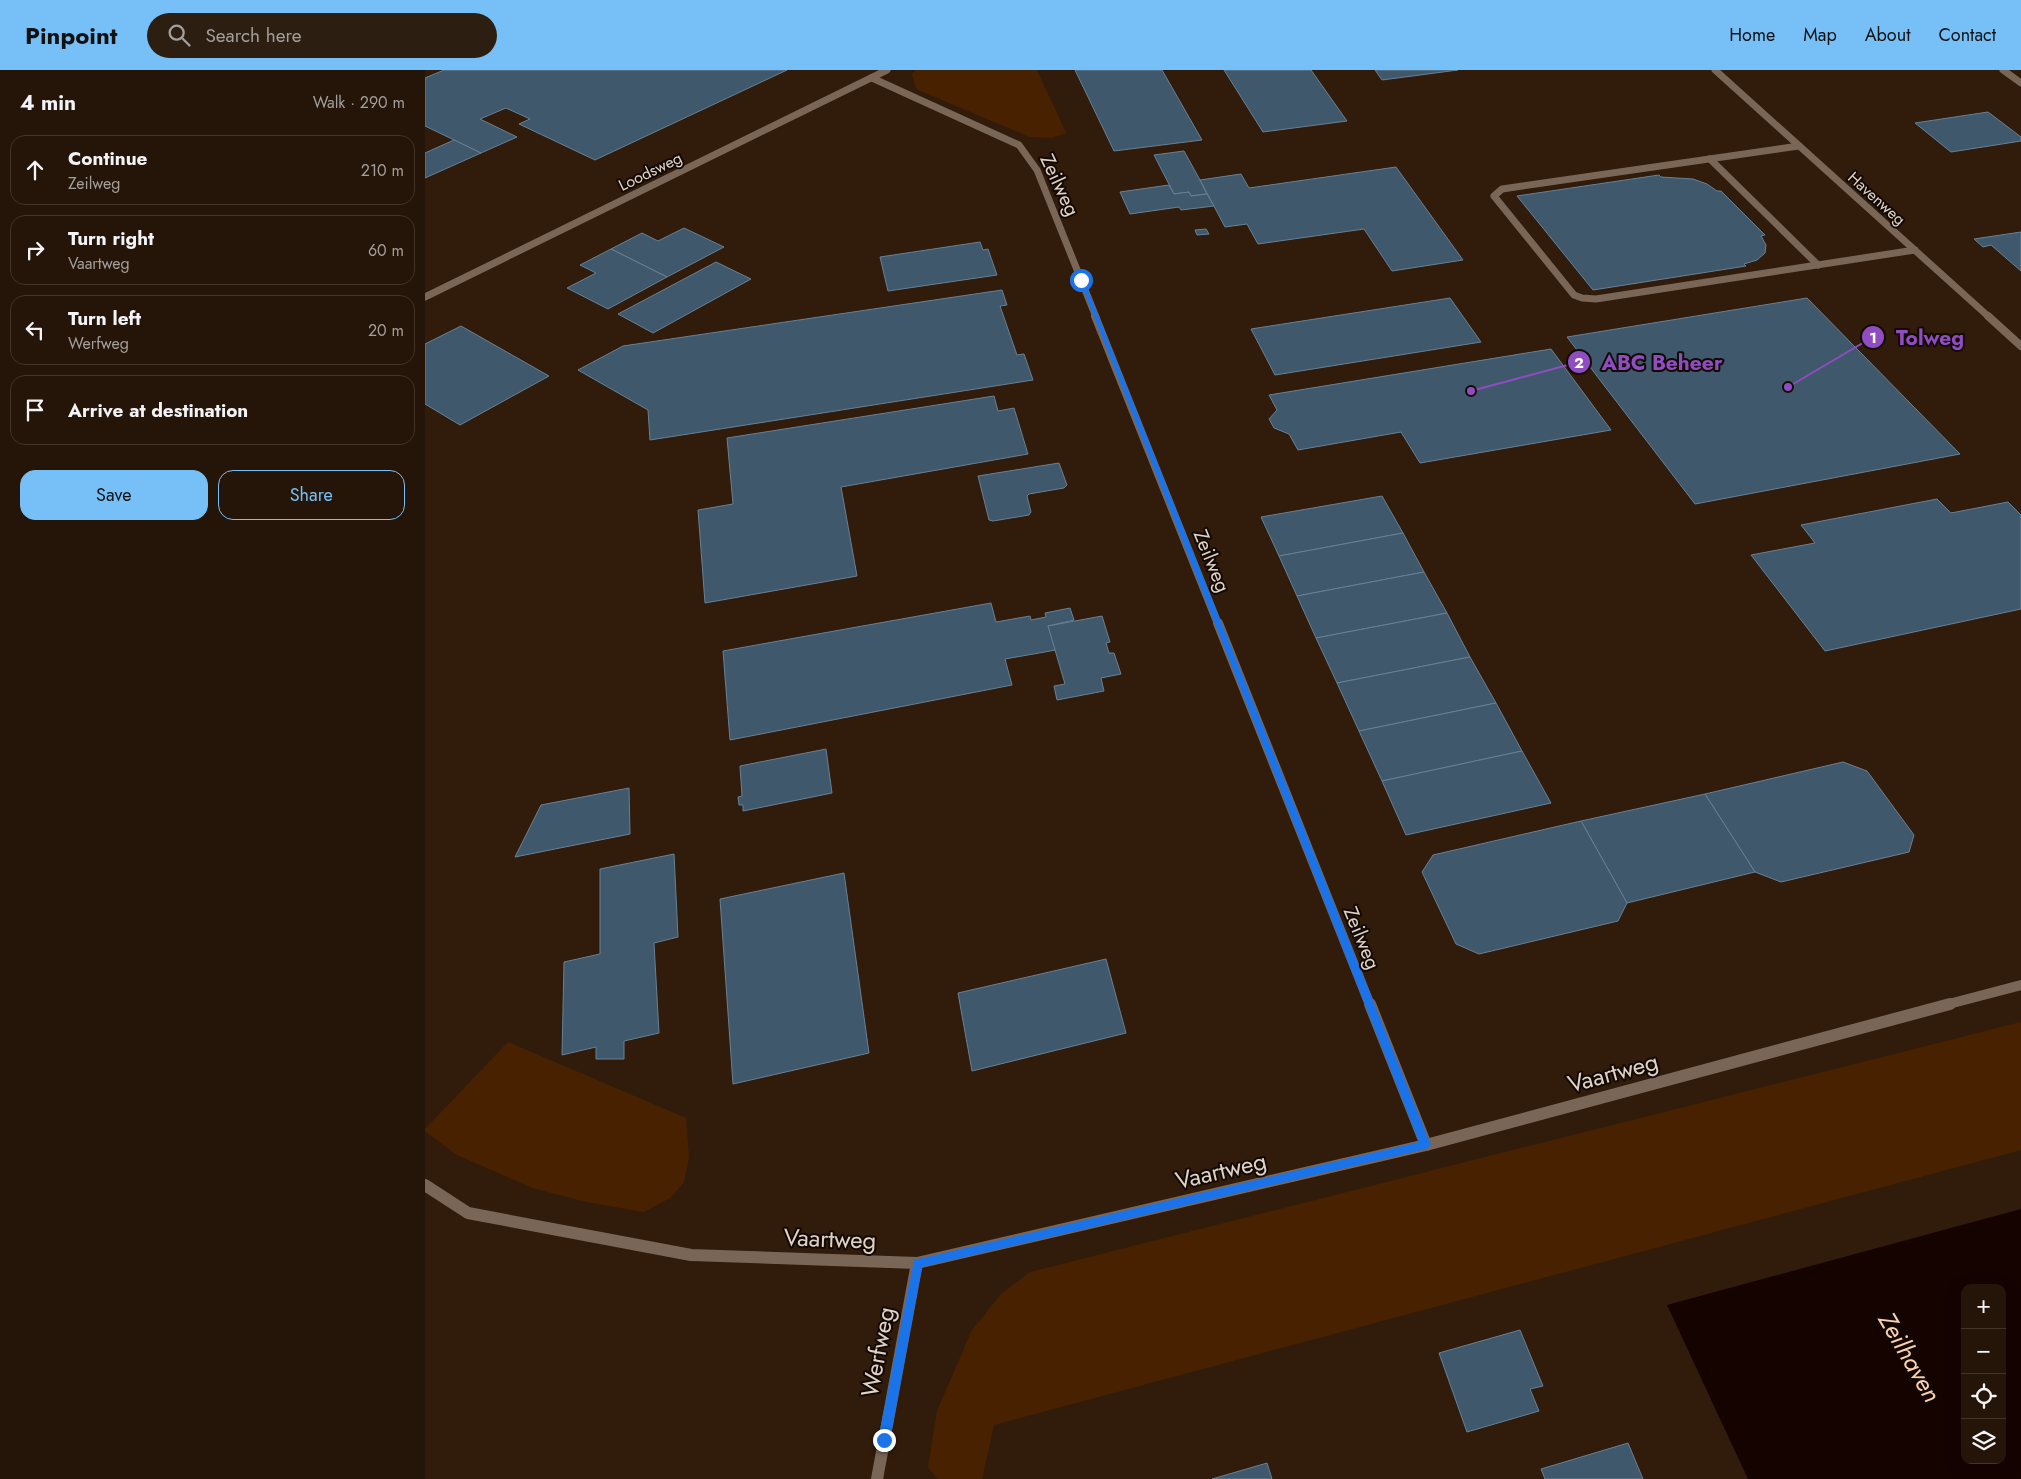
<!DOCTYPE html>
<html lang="en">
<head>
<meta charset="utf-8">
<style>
  :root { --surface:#251508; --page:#2d1e12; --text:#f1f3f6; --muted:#a39f9c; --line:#423429; --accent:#76c0f7 }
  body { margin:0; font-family:Jost,sans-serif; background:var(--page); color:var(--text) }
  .controls { position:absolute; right:15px; bottom:15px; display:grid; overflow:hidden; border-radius:10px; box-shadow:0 5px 20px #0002 }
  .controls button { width:45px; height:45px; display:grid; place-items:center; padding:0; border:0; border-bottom:1px solid var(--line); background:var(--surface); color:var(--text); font:25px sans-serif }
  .stop { position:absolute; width:15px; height:15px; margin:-11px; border:4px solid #1a73e8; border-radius:50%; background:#fff }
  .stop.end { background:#1a73e8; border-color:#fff; box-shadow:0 1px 5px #0008 }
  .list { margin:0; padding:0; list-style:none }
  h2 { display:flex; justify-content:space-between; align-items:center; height:65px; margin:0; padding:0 20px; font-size:21px }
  h2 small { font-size:16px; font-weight:400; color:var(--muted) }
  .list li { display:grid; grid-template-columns:32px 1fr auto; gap:15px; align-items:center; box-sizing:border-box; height:70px; margin:0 10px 10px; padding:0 10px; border:1px solid var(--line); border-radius:15px }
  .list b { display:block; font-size:19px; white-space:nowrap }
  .list p { margin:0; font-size:16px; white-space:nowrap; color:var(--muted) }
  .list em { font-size:16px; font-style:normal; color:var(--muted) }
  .actions { display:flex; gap:10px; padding:15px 20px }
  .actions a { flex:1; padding:11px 0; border:1px solid var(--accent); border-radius:15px; text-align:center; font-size:18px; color:var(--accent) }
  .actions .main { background:var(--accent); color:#111 }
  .icon { flex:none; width:28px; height:28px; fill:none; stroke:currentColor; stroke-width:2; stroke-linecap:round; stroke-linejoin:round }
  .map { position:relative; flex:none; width:1596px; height:1409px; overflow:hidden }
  header { display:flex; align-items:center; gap:30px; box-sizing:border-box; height:70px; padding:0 25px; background:var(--accent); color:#111 }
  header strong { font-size:24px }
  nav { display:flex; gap:28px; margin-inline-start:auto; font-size:18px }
  .search { width:350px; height:45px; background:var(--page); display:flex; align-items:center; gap:12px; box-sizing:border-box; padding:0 18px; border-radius:28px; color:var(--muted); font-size:19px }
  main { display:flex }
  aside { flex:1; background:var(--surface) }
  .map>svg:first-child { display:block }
  .green { fill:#482200 }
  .water { fill:#150300; fill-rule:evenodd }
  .building { fill:#40586b; stroke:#678195 }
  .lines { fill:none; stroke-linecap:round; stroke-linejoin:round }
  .service { stroke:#7a6657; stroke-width:7 }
  .minor-far3 { stroke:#7a6657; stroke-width:7 }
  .minor-far2 { stroke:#7a6657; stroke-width:8 }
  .minor-far1 { stroke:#7a6657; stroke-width:10 }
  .minor { stroke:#7a6657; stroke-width:12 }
  .route { fill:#1a73e8 }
  .labels { text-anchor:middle; stroke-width:4; stroke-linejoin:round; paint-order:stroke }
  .far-street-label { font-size:16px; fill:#e0d2c7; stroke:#120904 }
  .street-label { font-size:20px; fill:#e0d2c7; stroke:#120904 }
  .near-street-label { font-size:24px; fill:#e0d2c7; stroke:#120904 }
  .near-water-label { font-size:25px; font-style:italic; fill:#fbd0b1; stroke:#120904 }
  .leader { fill:none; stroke:#8f4dc1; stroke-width:2 }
  .callout-dot { fill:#8f4dc1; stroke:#120904; stroke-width:2 }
  .mark-label { font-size:15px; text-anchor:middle; font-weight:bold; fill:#fff }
  .callout-label { font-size:21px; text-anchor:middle; font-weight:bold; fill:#8f4dc1; stroke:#120904; stroke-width:4; stroke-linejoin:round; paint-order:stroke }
</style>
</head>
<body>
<header>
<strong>Pinpoint</strong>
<div class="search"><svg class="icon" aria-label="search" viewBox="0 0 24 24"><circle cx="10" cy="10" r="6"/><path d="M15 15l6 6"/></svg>Search here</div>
<nav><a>Home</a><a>Map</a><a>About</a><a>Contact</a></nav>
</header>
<main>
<aside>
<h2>4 min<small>Walk · 290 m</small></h2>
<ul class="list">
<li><svg class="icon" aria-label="ahead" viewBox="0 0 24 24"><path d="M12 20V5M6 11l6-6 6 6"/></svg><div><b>Continue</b><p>Zeilweg</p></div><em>210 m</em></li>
<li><svg class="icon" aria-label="right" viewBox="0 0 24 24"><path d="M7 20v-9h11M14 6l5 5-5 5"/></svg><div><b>Turn right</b><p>Vaartweg</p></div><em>60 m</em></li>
<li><svg class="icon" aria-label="left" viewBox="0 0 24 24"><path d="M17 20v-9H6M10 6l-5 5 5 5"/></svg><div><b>Turn left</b><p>Werfweg</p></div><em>20 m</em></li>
<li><svg class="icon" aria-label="arrive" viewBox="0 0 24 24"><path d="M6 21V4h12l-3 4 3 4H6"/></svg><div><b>Arrive at destination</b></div></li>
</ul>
<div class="actions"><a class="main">Save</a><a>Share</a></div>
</aside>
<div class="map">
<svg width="1596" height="1409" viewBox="0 0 1596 1409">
  <rect width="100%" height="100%" fill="#311c0b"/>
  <g class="green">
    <path d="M 491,0 L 612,0 L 641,63 L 626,68 L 605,67 L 491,19 L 487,4 Z"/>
    <path d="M 1596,952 L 1596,1080 L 569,1355 L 557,1409 L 512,1409 L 503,1397 L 512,1341 L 547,1260 L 577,1223 L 605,1202 Z"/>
    <path d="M 83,972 L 261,1048 L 264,1088 L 259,1112 L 245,1128 L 219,1142 L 161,1132 L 108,1118 L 32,1085 L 0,1061 L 0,1059 Z"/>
  </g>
  <path class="water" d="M 1596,1139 L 1596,1409 L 1323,1409 L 1242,1235 ZM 1540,1218 L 1577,1218 L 1577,1390 L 1540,1390 Z"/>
  <g class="building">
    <path d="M 19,0 L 362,0 L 170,90 L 94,54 L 105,49 L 81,38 L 55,49 L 92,67 L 56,83 L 0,56 L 0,8 Z"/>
    <path d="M 650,0 L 737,0 L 777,70 L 689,81 Z"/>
    <path d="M 799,0 L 886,0 L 922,51 L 838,62 Z"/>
    <path d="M 950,0 L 1033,0 L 957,10 Z"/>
    <path d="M 1563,42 L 1596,67 L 1596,71 L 1526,82 L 1490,53 Z"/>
    <path d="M 29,70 L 56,83 L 0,108 L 0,83 Z"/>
    <path d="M 759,81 L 775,110 L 782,124 L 766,126 L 764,122 L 749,124 L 729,85 Z"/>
    <path d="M 971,97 L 1038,190 L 967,201 L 939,159 L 833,174 L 822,154 L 800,157 L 775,110 L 816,104 L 824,118 Z"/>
    <path d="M 1234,105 L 1236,107 L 1268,109 L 1282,114 L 1292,121 L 1296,121 L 1340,165 L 1336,166 L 1341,175 L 1340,183 L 1332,190 L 1319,194 L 1321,196 L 1168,220 L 1092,126 Z"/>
    <path d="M 744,115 L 749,124 L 764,122 L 766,126 L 782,124 L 789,136 L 756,140 L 754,137 L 705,144 L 695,122 Z"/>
    <path d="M 259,158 L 299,177 L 242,207 L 186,179 L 217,163 L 233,171 Z"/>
    <path d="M 781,159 L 784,164 L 772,165 L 770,160 Z"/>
    <path d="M 1596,162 L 1596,201 L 1566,175 L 1558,177 L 1549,169 Z"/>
    <path d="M 555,172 L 558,180 L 563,179 L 572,205 L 463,221 L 455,187 Z"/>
    <path d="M 186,179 L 242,207 L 183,239 L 142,218 L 171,203 L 155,195 Z"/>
    <path d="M 291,192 L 326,209 L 228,263 L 193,244 Z"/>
    <path d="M 577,220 L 582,235 L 575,236 L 592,285 L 599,284 L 608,310 L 225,370 L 223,340 L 153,300 L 198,276 Z"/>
    <path d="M 1025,228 L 1056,272 L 850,305 L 826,259 Z"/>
    <path d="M 1382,228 L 1535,384 L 1270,434 L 1142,267 Z"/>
    <path d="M 36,256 L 124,306 L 35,355 L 0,334 L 0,274 Z"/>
    <path d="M 1126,279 L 1186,360 L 995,393 L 976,362 L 873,380 L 864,364 L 849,358 L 844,349 L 852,340 L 844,325 Z"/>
    <path d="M 569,326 L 573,341 L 589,338 L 603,384 L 416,417 L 432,506 L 280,533 L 273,440 L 308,434 L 302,368 Z"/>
    <path d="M 634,393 L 642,415 L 639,418 L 604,424 L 602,426 L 606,442 L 604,445 L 568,451 L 564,450 L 553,406 Z"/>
    <path d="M 957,426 L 978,463 L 854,486 L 836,447 Z"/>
    <path d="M 1512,429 L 1526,443 L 1583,432 L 1596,445 L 1596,539 L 1400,581 L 1326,485 L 1390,473 L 1376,455 Z"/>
    <path d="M 978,463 L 999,502 L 872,526 L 854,486 Z"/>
    <path d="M 999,502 L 1022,543 L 891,568 L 872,526 Z"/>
    <path d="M 566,533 L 571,552 L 605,546 L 606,550 L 621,547 L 620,543 L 645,538 L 649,550 L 623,556 L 631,580 L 580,589 L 587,615 L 305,670 L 298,581 Z"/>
    <path d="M 1022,543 L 1045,587 L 912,613 L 891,568 Z"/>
    <path d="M 677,546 L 685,572 L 681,573 L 684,583 L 689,583 L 696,604 L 676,608 L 679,621 L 632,630 L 629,616 L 640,614 L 623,556 Z"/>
    <path d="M 1045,587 L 1071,633 L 934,661 L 912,613 Z"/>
    <path d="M 1071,633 L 1097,681 L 957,711 L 934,661 Z"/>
    <path d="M 401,679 L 407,723 L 318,741 L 318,735 L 314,735 L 313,727 L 317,726 L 315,696 Z"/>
    <path d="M 1097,681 L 1126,733 L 981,765 L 957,711 Z"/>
    <path d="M 1418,692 L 1442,701 L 1489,765 L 1484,782 L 1356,812 L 1330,802 L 1280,724 Z"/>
    <path d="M 204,718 L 205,764 L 90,787 L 116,735 Z"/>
    <path d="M 1280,724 L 1330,802 L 1202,833 L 1156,751 Z"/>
    <path d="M 1156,751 L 1202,833 L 1193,851 L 1054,884 L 1031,874 L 997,802 L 1008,785 Z"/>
    <path d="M 249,784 L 253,867 L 229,873 L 234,963 L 199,971 L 199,989 L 171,989 L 171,977 L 137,985 L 139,892 L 175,884 L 175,799 Z"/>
    <path d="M 419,803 L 444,983 L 308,1014 L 295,829 Z"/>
    <path d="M 681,889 L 701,963 L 547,1001 L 533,923 Z"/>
    <path d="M 1095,1260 L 1118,1316 L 1105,1319 L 1114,1341 L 1042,1362 L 1014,1283 Z"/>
    <path d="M 1203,1373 L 1218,1409 L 1120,1409 L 1116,1399 Z"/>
    <path d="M 842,1393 L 847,1409 L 787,1409 Z"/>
  </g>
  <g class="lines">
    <g class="service">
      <path d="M 1374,76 L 1077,119 L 1069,126 L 1149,225 L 1157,228 L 1171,229 L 1490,180"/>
      <path d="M 1285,89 L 1393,195"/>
    </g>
    <g class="minor-far3">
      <path d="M 1290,0 L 1564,247"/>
      <path d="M 1578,0 L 1596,13"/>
      <path d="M 447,8 L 594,75 L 612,100 L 671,247"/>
      <path d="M 0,227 L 462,0"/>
    </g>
    <g class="minor-far2">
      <path d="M 670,246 L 793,554"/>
      <path d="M 1563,246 L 1596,276"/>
    </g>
    <g class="minor-far1">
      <path d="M 793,553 L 945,935"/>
      <path d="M 1520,935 L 1596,915"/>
    </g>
    <g class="minor">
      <path d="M 945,934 L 1001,1075"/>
      <path d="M 0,1115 L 43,1143 L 266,1185 L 492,1193 L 1001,1075 L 1525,934"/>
      <path d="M 452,1409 L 492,1193"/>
    </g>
  </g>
  <path class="route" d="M 654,209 L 659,210 L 1006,1075 L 1001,1079 L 497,1197 L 465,1370 L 463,1374 L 459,1375 L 455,1374 L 453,1370 L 489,1190 L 994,1072 Z"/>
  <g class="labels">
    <g class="far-street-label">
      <text transform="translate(225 101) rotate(-26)" y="6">Loodsweg</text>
      <text transform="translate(1452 128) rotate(42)" y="6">Havenweg</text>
    </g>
    <g class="street-label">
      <text transform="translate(635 115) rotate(65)" y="7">Zeilweg</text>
      <text transform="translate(787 491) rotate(68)" y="7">Zeilweg</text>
      <text transform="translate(937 868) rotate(68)" y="7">Zeilweg</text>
    </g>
    <g class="near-street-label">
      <text transform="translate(1188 1003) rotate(-15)" y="8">Vaartweg</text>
      <text transform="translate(796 1101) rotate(-13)" y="8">Vaartweg</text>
      <text transform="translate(405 1169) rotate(2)" y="8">Vaartweg</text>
      <text transform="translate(453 1282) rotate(-79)" y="8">Werfweg</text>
    </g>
    <g class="near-water-label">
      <text transform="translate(1485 1287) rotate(60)" y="9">Zeilhaven</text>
    </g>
  </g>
  <path class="leader" d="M1363 317L1448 267M1046 321L1154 292"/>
  <g class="callout-dot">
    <circle cx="1363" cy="317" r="5"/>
    <circle cx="1046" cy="321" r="5"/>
    <circle cx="1448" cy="267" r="12"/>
    <circle cx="1154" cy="292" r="12"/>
  </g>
  <g class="mark-label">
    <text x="1448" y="273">1</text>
    <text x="1154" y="298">2</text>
  </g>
  <g class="callout-label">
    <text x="1505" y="275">Tolweg</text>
    <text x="1237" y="300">ABC Beheer</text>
  </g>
</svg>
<div class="controls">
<button>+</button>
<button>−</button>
<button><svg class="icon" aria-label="locate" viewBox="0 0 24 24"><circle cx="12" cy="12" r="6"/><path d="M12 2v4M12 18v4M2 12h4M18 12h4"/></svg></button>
<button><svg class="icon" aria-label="layers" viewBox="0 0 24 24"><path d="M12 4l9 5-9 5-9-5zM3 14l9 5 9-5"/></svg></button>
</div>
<div class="stop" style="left:656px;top:210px"></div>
<div class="stop end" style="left:459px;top:1370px"></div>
</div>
</main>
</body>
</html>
